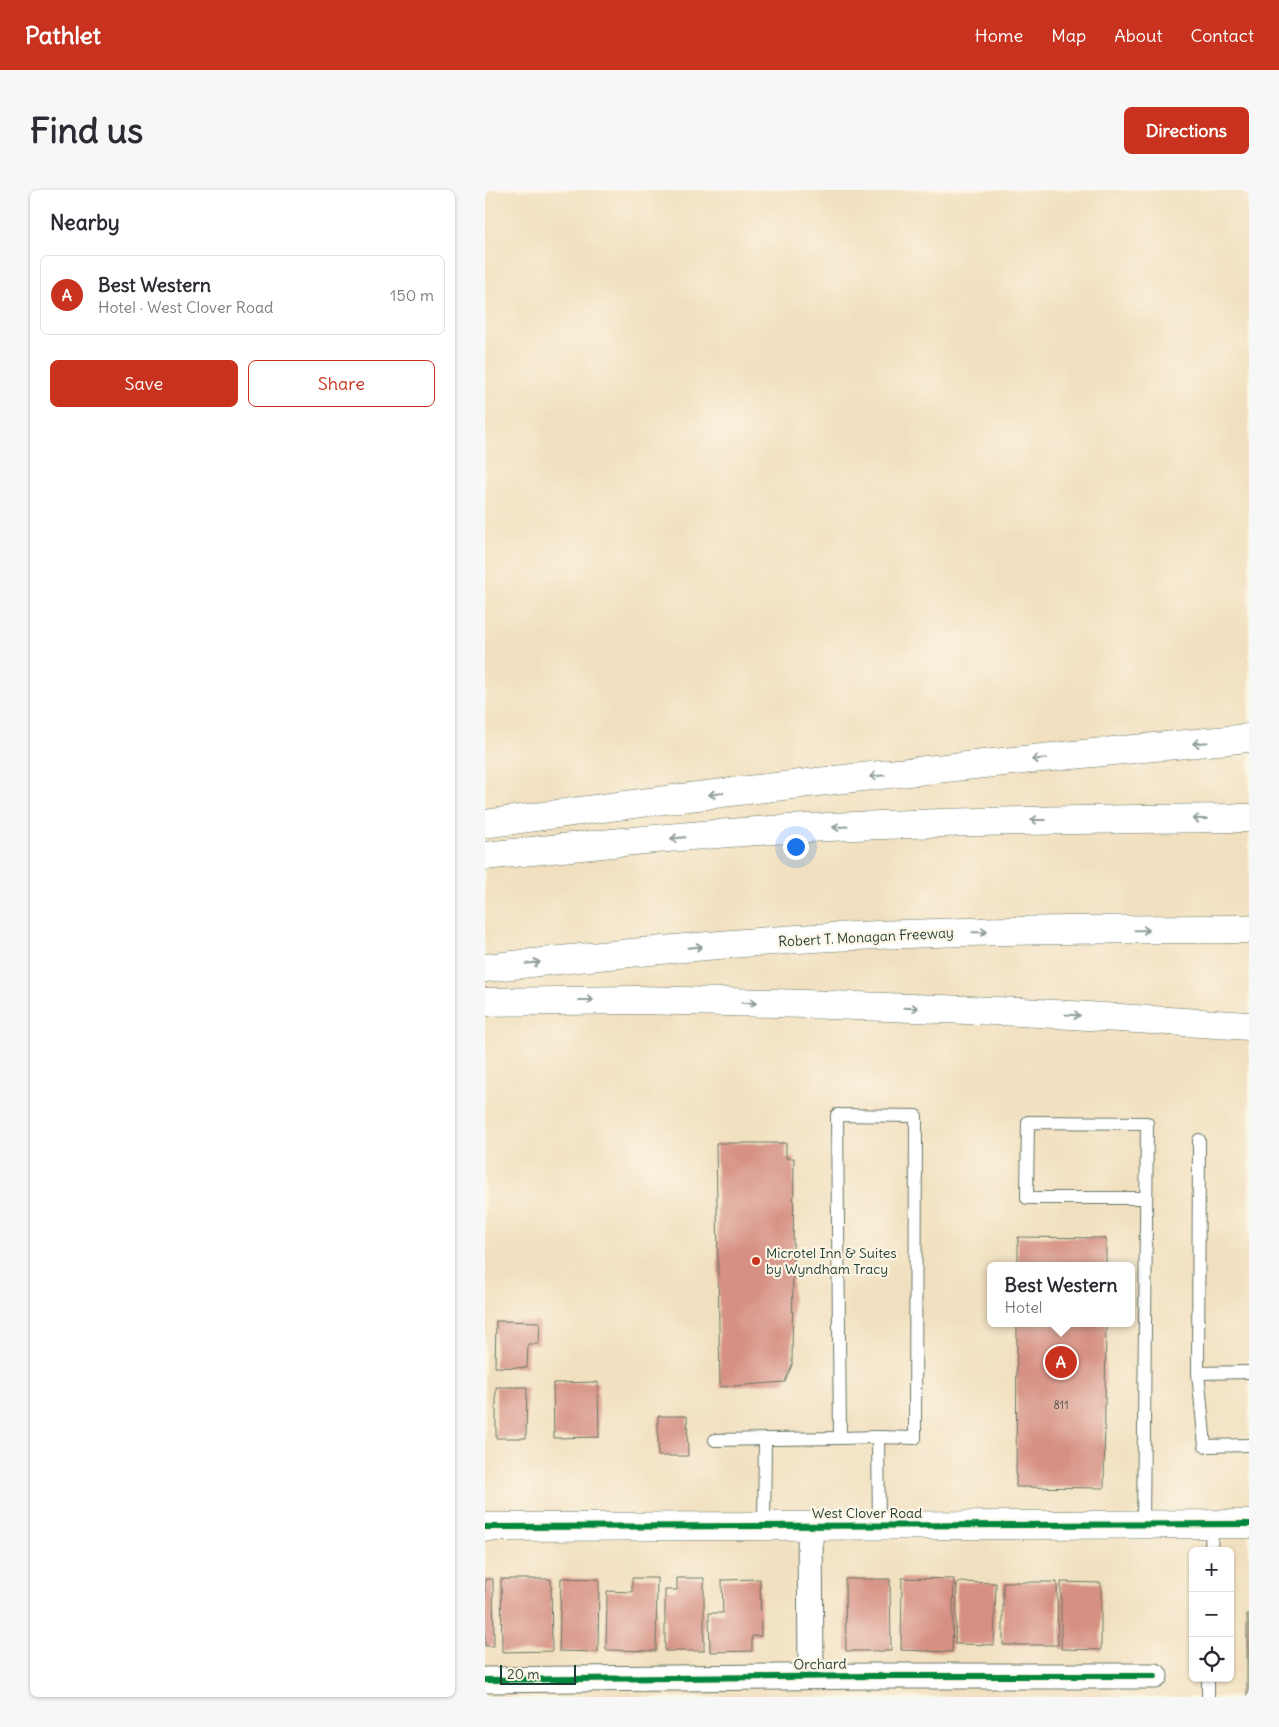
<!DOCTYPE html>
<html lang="en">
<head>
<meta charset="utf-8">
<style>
  :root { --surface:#fff; --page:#f7f7f7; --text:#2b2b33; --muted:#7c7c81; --line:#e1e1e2; --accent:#c8321e }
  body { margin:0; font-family:Delius,sans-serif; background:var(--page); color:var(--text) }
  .controls { position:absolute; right:15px; bottom:15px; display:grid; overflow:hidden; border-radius:8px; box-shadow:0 1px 4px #0004 }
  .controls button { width:45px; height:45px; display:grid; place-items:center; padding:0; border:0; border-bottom:1px solid var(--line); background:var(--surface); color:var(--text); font:25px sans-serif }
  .scale { position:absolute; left:15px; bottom:12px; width:76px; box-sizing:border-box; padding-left:5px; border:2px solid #1f3d34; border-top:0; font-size:14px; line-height:18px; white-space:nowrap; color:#1f3d34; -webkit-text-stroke:4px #fcf5e5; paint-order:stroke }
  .you { position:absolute; left:310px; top:656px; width:18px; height:18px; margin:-12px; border:4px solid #fff; border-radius:50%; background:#1a73e8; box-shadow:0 0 0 8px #1a73e833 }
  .badge { display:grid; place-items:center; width:32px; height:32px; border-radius:50%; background:var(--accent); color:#fff; font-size:16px; font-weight:700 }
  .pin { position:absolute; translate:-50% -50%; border:2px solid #fff; box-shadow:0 1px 5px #0006 }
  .popup { position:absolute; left:502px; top:1072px; width:148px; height:65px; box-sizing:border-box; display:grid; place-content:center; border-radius:8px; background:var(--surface); filter:drop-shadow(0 1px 4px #0005); font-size:16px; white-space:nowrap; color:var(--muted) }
  .popup b { font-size:19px; color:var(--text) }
  .popup::after { content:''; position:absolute; left:50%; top:100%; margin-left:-10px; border:10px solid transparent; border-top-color:var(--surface) }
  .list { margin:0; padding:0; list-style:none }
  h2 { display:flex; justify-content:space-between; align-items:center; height:65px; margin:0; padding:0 20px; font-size:21px }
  h2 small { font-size:16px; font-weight:400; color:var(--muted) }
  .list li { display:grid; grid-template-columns:32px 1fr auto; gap:15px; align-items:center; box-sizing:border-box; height:80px; margin:0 10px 10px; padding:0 10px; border:1px solid var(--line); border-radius:8px }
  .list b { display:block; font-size:19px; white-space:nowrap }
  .list p { margin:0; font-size:16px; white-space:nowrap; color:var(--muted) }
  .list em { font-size:16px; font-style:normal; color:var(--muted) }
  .actions { display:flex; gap:10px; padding:15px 20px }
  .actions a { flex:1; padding:11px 0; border:1px solid var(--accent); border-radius:8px; text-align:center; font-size:18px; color:var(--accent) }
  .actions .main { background:var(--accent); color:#fff }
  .icon { flex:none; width:28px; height:28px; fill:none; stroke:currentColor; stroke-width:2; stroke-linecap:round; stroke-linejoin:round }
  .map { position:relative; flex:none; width:764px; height:1507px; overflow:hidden; border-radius:8px }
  header { display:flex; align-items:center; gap:30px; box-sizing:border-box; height:70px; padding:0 25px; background:var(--accent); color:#fff }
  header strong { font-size:24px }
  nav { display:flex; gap:28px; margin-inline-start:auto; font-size:18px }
  .intro { display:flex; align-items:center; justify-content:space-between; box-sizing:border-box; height:120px; padding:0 30px }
  h1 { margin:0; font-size:35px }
  .button { padding:12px 22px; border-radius:8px; background:var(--accent); color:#fff; font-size:18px; font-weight:700 }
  main { display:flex; gap:30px; padding:0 30px }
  aside { flex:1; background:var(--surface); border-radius:8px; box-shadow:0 1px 4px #0004 }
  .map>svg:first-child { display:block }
  .building { fill:#d69184 }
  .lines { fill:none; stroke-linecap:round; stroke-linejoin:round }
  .service-casing { stroke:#687665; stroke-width:14 }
  .minor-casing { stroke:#687665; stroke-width:27 }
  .tertiary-casing { stroke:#687665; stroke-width:29 }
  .motorway-casing { stroke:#687665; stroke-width:29 }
  .service { stroke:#fff; stroke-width:12 }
  .minor { stroke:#fff; stroke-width:25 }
  .tertiary { stroke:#fff; stroke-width:28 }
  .motorway { stroke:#fff; stroke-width:28 }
  .cycleway-casing { stroke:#fcf5e5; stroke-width:9 }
  .cycleway { stroke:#00873e; stroke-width:6 }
  .oneway { stroke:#8f9e9a }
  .poi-dot { fill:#c8321e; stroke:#fcf5e5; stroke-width:2 }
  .labels { text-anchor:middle; stroke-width:4.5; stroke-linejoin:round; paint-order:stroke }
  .number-label { font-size:11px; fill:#4d5248 }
  .street-label { font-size:14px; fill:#1f3d34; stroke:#fcf5e5 }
  .poi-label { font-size:14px; fill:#1f3d34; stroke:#fcf5e5; text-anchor:start }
</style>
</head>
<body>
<header>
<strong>Pathlet</strong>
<nav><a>Home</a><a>Map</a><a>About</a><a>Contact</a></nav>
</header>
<div class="intro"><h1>Find us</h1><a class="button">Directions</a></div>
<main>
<aside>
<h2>Nearby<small></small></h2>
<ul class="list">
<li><span class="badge">A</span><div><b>Best Western</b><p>Hotel · West Clover Road</p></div><em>150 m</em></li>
</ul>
<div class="actions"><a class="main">Save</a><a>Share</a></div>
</aside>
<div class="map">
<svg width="764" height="1507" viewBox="0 0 764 1507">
  <rect width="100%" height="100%" fill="#fcf5e5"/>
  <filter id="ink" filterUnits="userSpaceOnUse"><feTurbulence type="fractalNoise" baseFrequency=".02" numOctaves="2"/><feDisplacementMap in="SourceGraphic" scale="10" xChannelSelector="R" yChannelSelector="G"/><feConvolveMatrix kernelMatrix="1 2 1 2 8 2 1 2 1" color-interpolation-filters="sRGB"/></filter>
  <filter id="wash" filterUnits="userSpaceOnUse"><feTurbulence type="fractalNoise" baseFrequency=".0096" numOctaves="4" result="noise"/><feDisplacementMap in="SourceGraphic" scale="20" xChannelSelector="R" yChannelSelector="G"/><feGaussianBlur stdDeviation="1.12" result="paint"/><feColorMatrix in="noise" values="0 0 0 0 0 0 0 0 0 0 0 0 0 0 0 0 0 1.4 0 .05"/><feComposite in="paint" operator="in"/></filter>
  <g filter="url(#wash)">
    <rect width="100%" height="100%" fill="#f1e0bf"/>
    <g id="blocks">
      <g class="building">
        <path d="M 231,953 L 301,953 L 301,968 L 309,968 L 307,1175 L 300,1192 L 235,1197 Z"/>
        <path d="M 533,1047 L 621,1048 L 621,1076 L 533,1076 Z"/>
        <path d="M 11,1131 L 55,1132 L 54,1154 L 43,1154 L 42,1178 L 10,1177 Z"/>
        <path d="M 532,1133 L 621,1133 L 619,1298 L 531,1297 Z"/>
        <path d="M 113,1192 L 114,1247 L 69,1248 L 68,1193 Z"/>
        <path d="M 11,1197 L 42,1197 L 41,1248 L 11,1248 Z"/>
        <path d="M 173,1226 L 202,1226 L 203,1266 L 173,1266 Z"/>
        <path d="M 76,1388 L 114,1389 L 113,1462 L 74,1461 Z"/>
        <path d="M 147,1388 L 172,1388 L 171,1461 L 121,1460 L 122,1401 L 147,1402 Z"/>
        <path d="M 192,1388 L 219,1388 L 219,1461 L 180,1461 L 180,1400 L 192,1400 Z"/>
        <path d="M 417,1388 L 469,1389 L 467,1462 L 416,1460 Z"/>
        <path d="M 0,1389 L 8,1389 L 9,1456 L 0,1456 Z"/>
        <path d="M 16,1389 L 66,1389 L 67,1461 L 17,1462 Z"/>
        <path d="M 275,1389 L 276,1446 L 267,1446 L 267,1461 L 225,1462 L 224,1423 L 238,1423 L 237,1390 Z"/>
        <path d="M 360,1389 L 405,1389 L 406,1461 L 361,1461 Z"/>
        <path d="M 472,1392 L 511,1393 L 509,1455 L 470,1454 Z"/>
        <path d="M 518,1392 L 572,1392 L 573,1455 L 518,1455 Z"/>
        <path d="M 576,1392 L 616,1393 L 616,1460 L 576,1459 Z"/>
        <rect x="762" y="1424" width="2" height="83"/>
      </g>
    </g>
  </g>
  <g filter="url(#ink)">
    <use href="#blocks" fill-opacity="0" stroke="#687665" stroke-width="1"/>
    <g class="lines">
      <defs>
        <g id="service">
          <path d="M 714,950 L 713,1183 L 764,1182"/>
          <path d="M 713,1183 L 720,1256 L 764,1255"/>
          <path d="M 393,1247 L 430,1248 L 431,926 L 352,925 L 355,1248 L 393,1247 L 394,1336"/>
          <path d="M 230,1250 L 355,1248"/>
          <path d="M 658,1335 L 662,933 L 543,932 L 542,1008 L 661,1008"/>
          <path d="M 279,1336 L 280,1249"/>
          <path d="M 726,1361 L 727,1334"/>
          <path d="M 723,1507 L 723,1488"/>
        </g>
        <g id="minor">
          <path d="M 325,1336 L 326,1486"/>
          <path d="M 0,1490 L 387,1486 L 670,1486"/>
        </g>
        <path id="tertiary" d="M 0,1337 L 764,1334"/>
        <g id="motorway">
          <path d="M 0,634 C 254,598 509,572 764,548"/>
          <path d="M 0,666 C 101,655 202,645 303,639 C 456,631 610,629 764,628"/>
          <path d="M 0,778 C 110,766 219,755 329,748 C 474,740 619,739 764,739"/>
          <path d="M 0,812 L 152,810 L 290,813 L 537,822 L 764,836"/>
        </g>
      </defs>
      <use href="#service" class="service-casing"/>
      <use href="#minor" class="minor-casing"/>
      <use href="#tertiary" class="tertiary-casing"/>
      <use href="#motorway" class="motorway-casing"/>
      <use href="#service" class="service"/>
      <use href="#minor" class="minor"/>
      <use href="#tertiary" class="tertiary"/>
      <use href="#motorway" class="motorway"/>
      <defs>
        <g id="cycleway">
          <path d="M 0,1337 L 764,1334"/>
          <path d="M 0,1490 L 387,1486 L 670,1486"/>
        </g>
      </defs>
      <use href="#cycleway" class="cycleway-casing"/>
      <use href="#cycleway" class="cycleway"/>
    </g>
    <defs><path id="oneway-shaft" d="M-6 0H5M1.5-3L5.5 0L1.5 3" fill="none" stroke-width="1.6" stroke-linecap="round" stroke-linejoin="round" transform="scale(1.25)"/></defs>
    <g class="oneway">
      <use href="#oneway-shaft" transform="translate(715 553) rotate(175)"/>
      <use href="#oneway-shaft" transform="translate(554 569) rotate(174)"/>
      <use href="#oneway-shaft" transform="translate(392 586) rotate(174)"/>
      <use href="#oneway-shaft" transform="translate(231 604) rotate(173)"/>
      <use href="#oneway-shaft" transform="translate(715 629) rotate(180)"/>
      <use href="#oneway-shaft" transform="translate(553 630) rotate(180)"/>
      <use href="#oneway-shaft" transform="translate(355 637) rotate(177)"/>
      <use href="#oneway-shaft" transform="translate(193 648) rotate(175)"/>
      <use href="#oneway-shaft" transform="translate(657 740) rotate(-1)"/>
      <use href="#oneway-shaft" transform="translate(495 742) rotate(-1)"/>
      <use href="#oneway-shaft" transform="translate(210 757) rotate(-5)"/>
      <use href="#oneway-shaft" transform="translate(48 773) rotate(-6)"/>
      <use href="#oneway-shaft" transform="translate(101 810)"/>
      <use href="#oneway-shaft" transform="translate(264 813) rotate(1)"/>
      <use href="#oneway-shaft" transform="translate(426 818) rotate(2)"/>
      <use href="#oneway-shaft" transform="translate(588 825) rotate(4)"/>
    </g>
  </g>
  <circle class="poi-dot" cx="271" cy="1071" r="5"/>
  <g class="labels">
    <g class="number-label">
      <text x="576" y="1219">811</text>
    </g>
    <g class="street-label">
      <text transform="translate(381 747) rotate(-3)" y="5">Robert T. Monagan Freeway</text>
      <text x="382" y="1328">West Clover Road</text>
      <text transform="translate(335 1474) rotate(-1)" y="5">Orchard</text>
    </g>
    <g class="poi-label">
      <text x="281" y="1068">Microtel Inn &amp; Suites<tspan x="281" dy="16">by Wyndham Tracy</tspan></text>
    </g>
  </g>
</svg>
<div class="controls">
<button>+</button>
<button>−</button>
<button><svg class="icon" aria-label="locate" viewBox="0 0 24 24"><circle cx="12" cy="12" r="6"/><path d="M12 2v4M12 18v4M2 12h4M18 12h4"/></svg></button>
</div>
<div class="scale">20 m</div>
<div class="you"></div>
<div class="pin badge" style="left:576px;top:1172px">A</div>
<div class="popup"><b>Best Western</b>Hotel</div>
</div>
</main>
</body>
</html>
